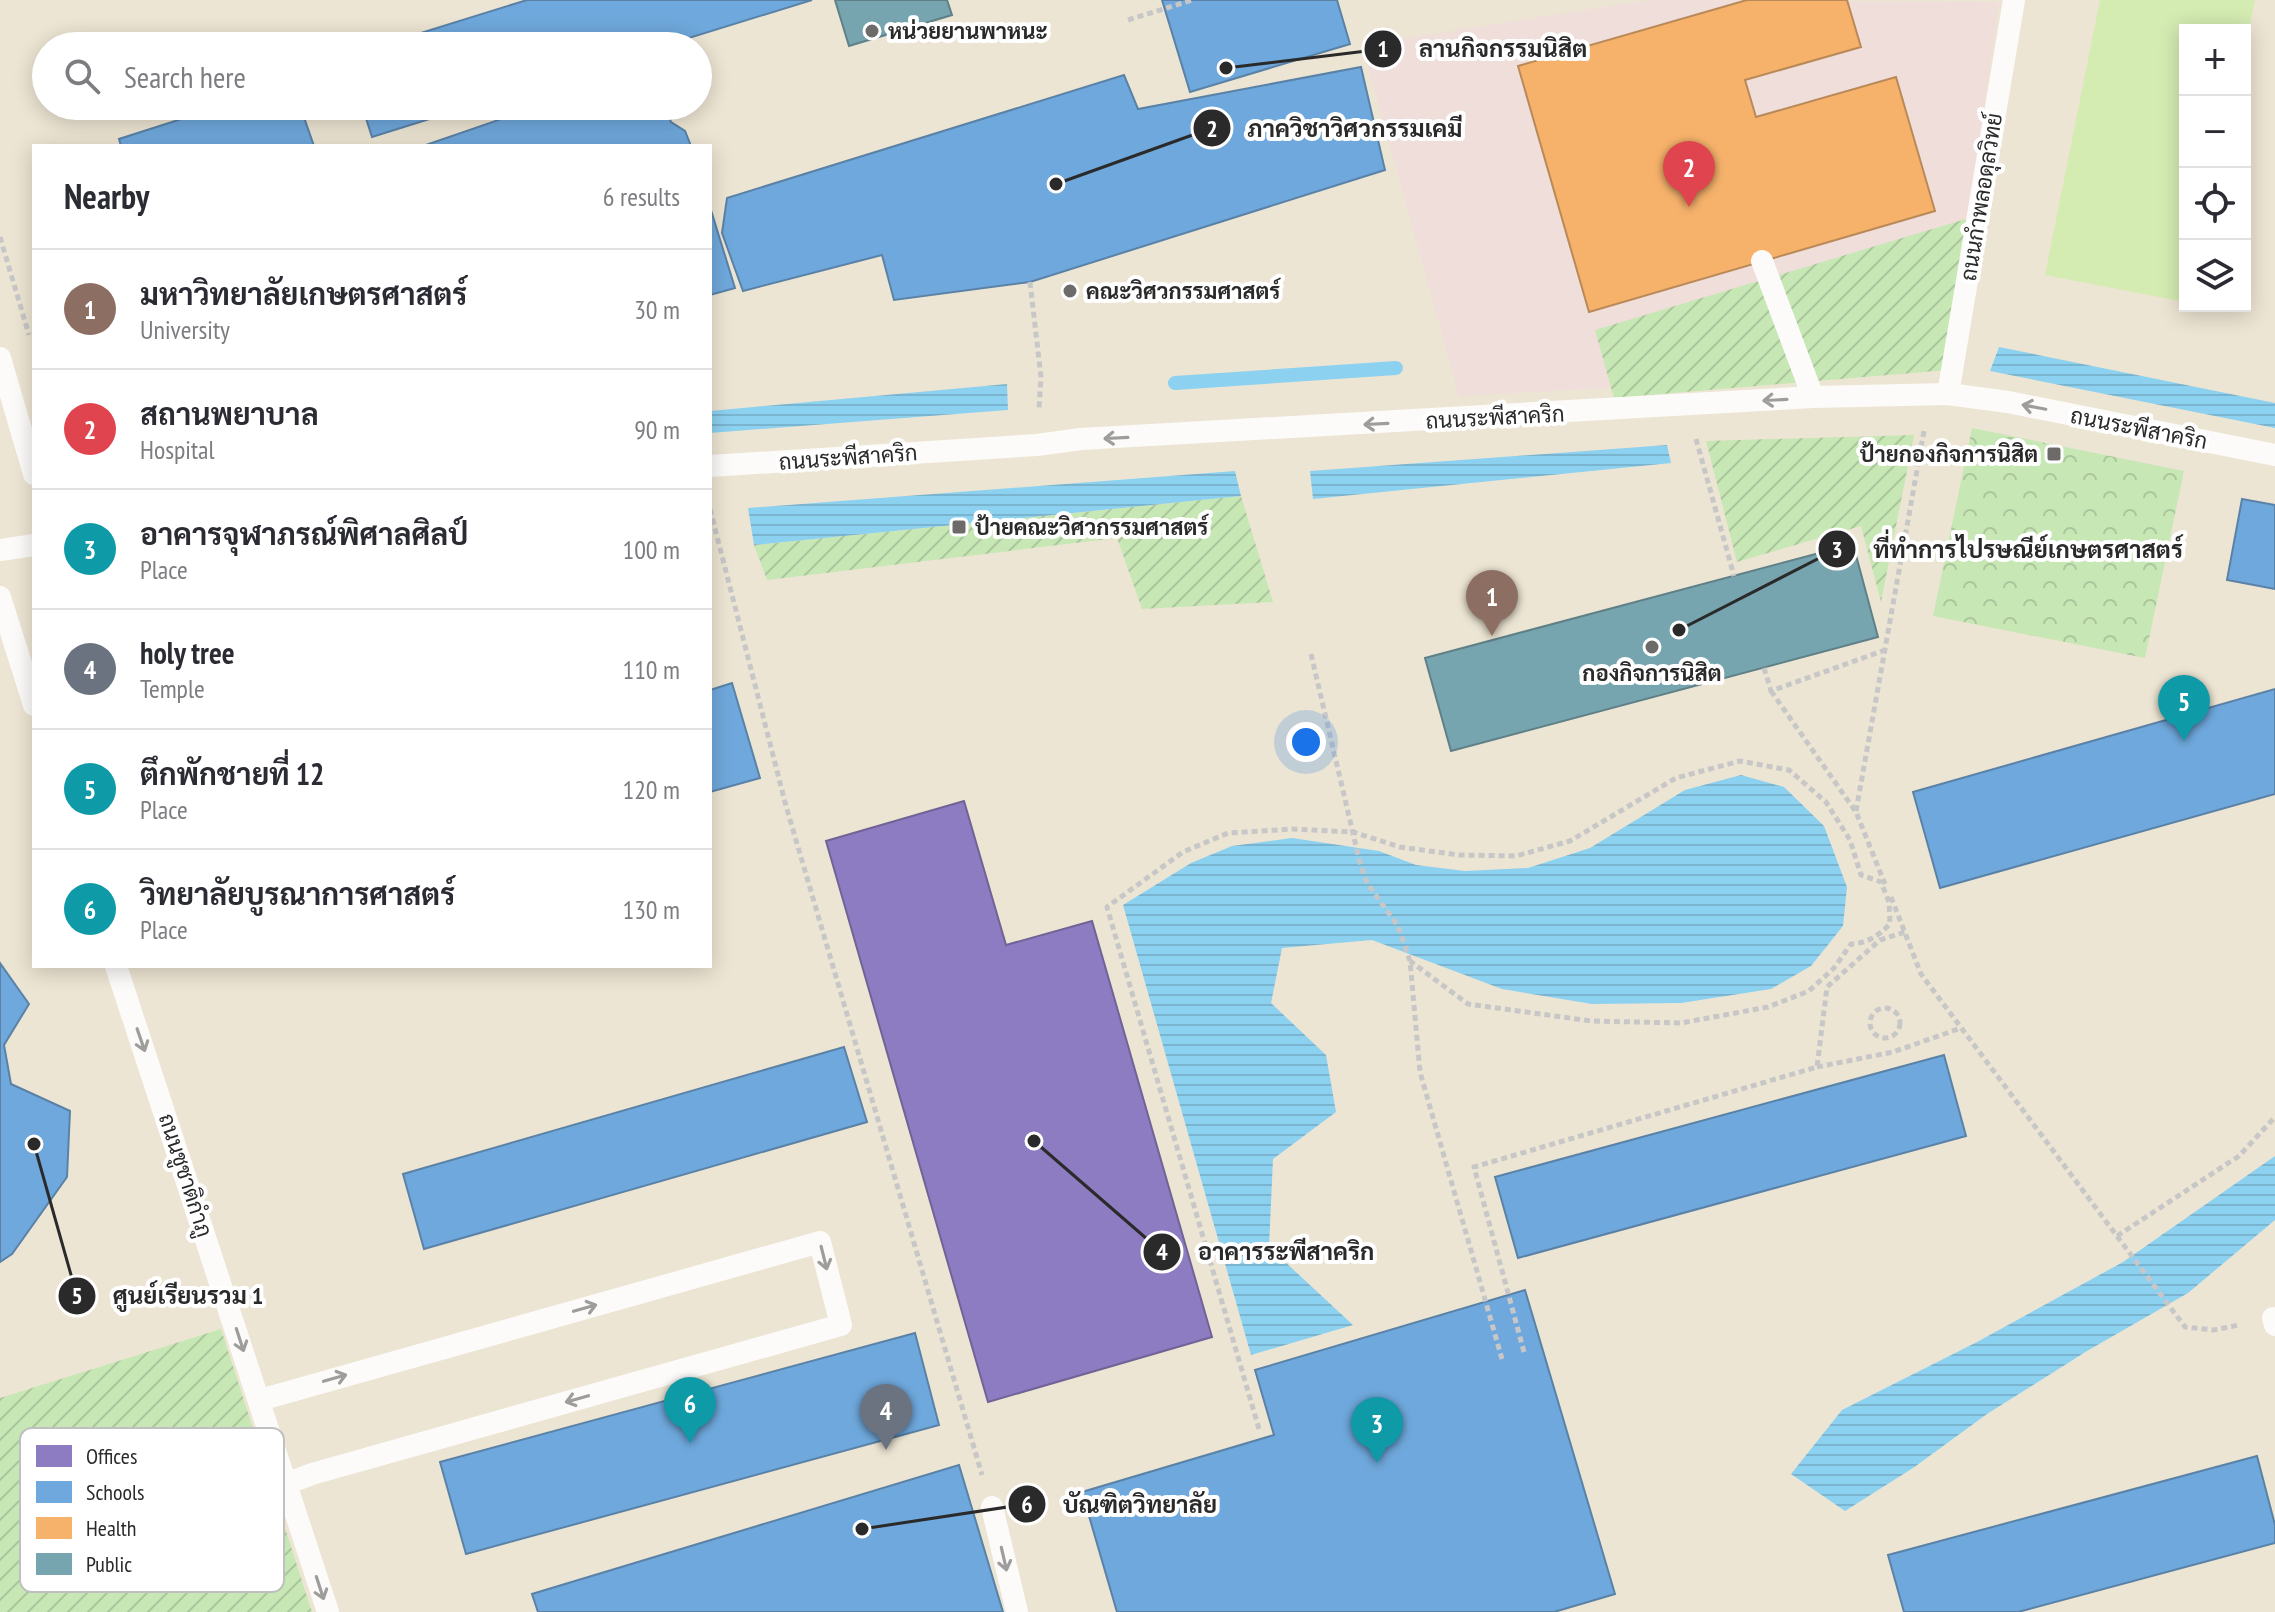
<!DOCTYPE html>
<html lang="en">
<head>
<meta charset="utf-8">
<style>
  :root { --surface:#fff; --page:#f7f7f7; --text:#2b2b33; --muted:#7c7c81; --line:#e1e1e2; --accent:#2563eb }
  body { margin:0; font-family:"PT Sans Narrow",Sarabun,sans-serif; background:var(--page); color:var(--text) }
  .controls { position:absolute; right:24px; top:24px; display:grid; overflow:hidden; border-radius:0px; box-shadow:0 4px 20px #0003 }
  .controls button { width:72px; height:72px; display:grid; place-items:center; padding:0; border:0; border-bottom:2px solid var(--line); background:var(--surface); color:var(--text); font:40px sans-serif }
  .you { position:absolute; left:1306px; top:742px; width:28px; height:28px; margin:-20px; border:6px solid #fff; border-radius:50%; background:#1a73e8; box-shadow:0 0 0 12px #1a73e833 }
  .badge { display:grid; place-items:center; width:52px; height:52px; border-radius:50%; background:var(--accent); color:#fff; font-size:26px; font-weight:700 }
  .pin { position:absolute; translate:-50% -66px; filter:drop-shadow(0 2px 4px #0008) }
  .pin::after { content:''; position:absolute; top:42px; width:28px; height:24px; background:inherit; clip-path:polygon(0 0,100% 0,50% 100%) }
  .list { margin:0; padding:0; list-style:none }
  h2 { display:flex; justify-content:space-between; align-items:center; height:104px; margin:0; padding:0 32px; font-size:34px }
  h2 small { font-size:26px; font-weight:400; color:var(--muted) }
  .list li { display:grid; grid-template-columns:52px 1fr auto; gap:24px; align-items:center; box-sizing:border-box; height:120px; padding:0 32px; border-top:2px solid var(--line) }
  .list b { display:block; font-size:30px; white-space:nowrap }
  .list p { margin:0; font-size:26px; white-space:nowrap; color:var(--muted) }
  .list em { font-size:26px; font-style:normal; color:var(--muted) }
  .icon { flex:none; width:44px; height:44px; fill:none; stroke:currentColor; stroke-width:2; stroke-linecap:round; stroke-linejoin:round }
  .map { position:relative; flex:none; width:2275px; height:1612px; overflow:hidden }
  .search { position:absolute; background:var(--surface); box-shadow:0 4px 20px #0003; left:32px; top:32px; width:680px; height:88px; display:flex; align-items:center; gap:20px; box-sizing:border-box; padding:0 28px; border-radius:44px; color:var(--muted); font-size:30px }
  .panel { position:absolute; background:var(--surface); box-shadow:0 4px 20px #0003; left:32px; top:144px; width:680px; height:824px; border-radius:0px }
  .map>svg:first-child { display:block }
  .education { fill:#ede5d3; fill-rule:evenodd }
  .medical { fill:#f0dedb }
  .park { fill:url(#park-crowns) }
  .garden { fill:url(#garden-furrows) }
  .pitch { fill:#d4ebb2 }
  .water { fill:url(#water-rules) }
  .offices { fill:#8e7cc3; stroke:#706395; stroke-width:2 }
  .schools { fill:#6fa8dc; stroke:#5a82a7; stroke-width:2 }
  .health { fill:#f6b26b; stroke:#b98958; stroke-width:2 }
  .public { fill:#76a5af; stroke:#5f8087; stroke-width:2 }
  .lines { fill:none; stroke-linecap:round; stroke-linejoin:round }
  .stream { stroke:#8dd1f0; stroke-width:14 }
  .path { stroke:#c8c7c7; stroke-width:5; stroke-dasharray:6 4; stroke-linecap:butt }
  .service { stroke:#fcfbfa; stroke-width:22 }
  .oneway { stroke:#9e9d9c }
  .poi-dot { fill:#6d6b69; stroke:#fff; stroke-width:3 }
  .labels { text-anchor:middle; stroke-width:8; stroke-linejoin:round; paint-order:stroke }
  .poi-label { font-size:22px; font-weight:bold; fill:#2a2a2a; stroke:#fff; text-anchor:start }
  .street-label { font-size:22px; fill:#2a2a2a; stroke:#fff }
  .key { fill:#fff; stroke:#bfbfbf; stroke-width:2 }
  .key-label { font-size:22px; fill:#2a2a2a }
  .leader { fill:none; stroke:#2a2a2a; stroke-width:3 }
  .callout-dot { fill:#2a2a2a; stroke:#fff; stroke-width:3 }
  .mark-label { font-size:24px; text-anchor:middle; font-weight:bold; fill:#fff }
  .callout-label { font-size:24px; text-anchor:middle; font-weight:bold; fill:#2a2a2a; stroke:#fff; stroke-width:8; stroke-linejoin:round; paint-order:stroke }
</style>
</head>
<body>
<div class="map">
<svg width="2275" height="1612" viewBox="0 0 2275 1612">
  <defs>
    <pattern id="park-crowns" width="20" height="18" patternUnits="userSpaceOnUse" patternTransform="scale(2)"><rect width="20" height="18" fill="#c7e7b5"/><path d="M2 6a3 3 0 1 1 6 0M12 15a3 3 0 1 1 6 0" fill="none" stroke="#abc69c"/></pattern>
    <pattern id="garden-furrows" width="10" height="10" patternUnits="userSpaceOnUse" patternTransform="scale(2)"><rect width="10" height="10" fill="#c7e7b5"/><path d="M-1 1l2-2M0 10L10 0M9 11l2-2" fill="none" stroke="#abc69c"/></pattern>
    <pattern id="water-rules" width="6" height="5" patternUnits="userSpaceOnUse" patternTransform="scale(2)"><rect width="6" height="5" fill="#8dd1f0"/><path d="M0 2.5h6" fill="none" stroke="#7ab4ce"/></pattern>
  </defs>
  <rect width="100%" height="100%" fill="#e9e5df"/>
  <path class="education" d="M 0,0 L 2275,0 L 2275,1612 L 0,1612 ZM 2185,30 L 2245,30 L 2245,306 L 2185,306 ZM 46,46 L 698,46 L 698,106 L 46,106 ZM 34,146 L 710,146 L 710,966 L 34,966 Z"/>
  <path class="medical" d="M 1648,0 L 1999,2 L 1948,370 L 1459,396 L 1362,45 Z"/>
  <path class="park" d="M 1972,428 L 2184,471 L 2145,658 L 1933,616 Z"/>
  <g class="garden">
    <path d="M 1969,218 L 1948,370 L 1614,398 L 1595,330 Z"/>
    <path d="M 1914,435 L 1881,602 L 1861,526 L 1737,562 L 1706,441 Z"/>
    <path d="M 1241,496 L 1273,602 L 1142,609 L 1117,538 L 767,580 L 754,545 Z"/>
    <path d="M 221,1329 L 312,1612 L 0,1612 L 0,1398 Z"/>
  </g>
  <path class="pitch" d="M 2100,0 L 2255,0 L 2245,50 L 2245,30 L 2185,30 L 2185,302 L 2045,275 Z"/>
  <g class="water">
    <path d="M 1999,347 L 2275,403 L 2275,428 L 1990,371 Z"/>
    <path d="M 1007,384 L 1008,410 L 710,433 L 710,411 Z"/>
    <path d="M 1667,445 L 1671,463 L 1313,499 L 1310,471 Z"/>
    <path d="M 1235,471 L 1241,496 L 754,545 L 748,508 Z"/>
    <path d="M 1741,775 L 1784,787 L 1824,826 L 1847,887 L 1843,926 L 1811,966 L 1771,989 L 1681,1003 L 1592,1004 L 1502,989 L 1372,940 L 1282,948 L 1271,1003 L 1326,1055 L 1336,1112 L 1273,1159 L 1269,1247 L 1353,1325 L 1251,1355 L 1123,905 L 1191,863 L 1232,846 L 1292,838 L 1379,851 L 1416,865 L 1465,871 L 1528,868 L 1590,848 L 1685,790 Z"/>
    <path d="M 2275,1156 L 2275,1220 L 2188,1293 L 2087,1351 L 1987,1414 L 1913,1468 L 1845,1511 L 1791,1474 L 1842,1410 L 1977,1342 L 2123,1262 Z"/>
  </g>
  <path class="offices" d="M 964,801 L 1006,945 L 1092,921 L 1212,1337 L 988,1402 L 826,841 Z"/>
  <g class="schools">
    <path d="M 527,0 L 812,0 L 663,46 L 379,46 Z"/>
    <path d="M 1162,0 L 1337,0 L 1350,44 L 1190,92 Z"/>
    <path d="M 1361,67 L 1385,170 L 1030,282 L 894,300 L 882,255 L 743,291 L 722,233 L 727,198 L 1124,75 L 1138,109 Z"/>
    <path d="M 222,106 L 300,106 L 314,146 L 121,146 L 119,139 Z"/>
    <path d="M 362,106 L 471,106 L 372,137 Z"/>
    <path d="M 539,106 L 665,106 L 671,122 L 685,131 L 691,146 L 423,146 Z"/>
    <path d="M 710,207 L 735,288 L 710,295 Z"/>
    <path d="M 2242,499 L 2275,505 L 2275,589 L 2227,580 Z"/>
    <path d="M 732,683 L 760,778 L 710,792 L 710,690 Z"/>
    <path d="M 2275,689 L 2275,794 L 1940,888 L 1913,792 Z"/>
    <path d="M 0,963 L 29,1004 L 4,1045 L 11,1084 L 70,1111 L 67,1177 L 12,1254 L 0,1262 Z"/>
    <path d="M 844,1047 L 867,1122 L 424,1249 L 403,1174 Z"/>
    <path d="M 1944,1055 L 1966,1136 L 1518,1258 L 1495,1177 Z"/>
    <path d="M 1525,1290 L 1615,1594 L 1554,1612 L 1117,1612 L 1082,1492 L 1274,1435 L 1255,1370 Z"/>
    <path d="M 915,1333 L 939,1425 L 466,1554 L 440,1462 Z"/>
    <path d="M 2257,1456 L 2275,1525 L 2275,1543 L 2018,1612 L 1904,1612 L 1888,1555 Z"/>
    <path d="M 959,1465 L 1003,1612 L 538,1612 L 532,1594 Z"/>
  </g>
  <path class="health" d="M 1747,0 L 1847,0 L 1861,47 L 1745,80 L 1756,117 L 1896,77 L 1935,211 L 1589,312 L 1518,66 Z"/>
  <g class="public">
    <path d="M 835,0 L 947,0 L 952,15 L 849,46 Z"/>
    <path d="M 1853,544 L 1878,637 L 1451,751 L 1425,658 Z"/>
  </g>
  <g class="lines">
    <path class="stream" d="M 1175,383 L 1396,368"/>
    <g class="path">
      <path d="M 1128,20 L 1192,0"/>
      <path d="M 209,106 L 210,110"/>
      <path d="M 479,106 L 511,115"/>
      <path d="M 0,237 L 29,335"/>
      <path d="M 1030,282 L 1041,377 L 1039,409"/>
      <path d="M 1696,439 L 1734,576"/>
      <path d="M 710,509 L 786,806 L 982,1475"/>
      <path d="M 1311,654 L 1359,859 L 1367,883 L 1398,926 L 1410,961 L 1420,1072 L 1502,1359"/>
      <path d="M 1764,668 L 1771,691 L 1885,650"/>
      <path d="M 1771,691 L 1856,812 L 1885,884"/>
      <path d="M 1856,811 L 1924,431"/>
      <path d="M 1891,897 L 1921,974 L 2185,1327 L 2214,1330 L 2239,1325"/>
      <circle cx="1885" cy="1023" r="15"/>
      <path d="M 1817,1067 L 1893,1052 L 1961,1028"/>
      <path d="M 2117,1236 L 2239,1156 L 2275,1117"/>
      <path d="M 1524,1352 L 1474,1167 L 1817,1067 L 1827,987 L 1880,940 L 1905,932"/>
      <path d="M 1259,1429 L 1107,907 L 1183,852 L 1228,833 L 1292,829 L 1353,832 L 1400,847 L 1459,855 L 1516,856 L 1570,841 L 1676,778 L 1740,761 L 1789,770 L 1826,802 L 1850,840 L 1861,875 L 1881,882 L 1889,902 L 1890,924 C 1878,936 1868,943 1851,944 L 1834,968 L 1809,991 L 1768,1007 L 1681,1023 L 1591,1021 L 1468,1004 L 1410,961"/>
    </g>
    <g class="service">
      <path d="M 1762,261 L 1813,397"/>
      <path d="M 0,358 L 34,474"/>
      <path d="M 1948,394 L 2014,0"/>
      <path d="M 710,466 L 1037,445 L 1081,439 L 1813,397 L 1948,394 L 2008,402 L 2275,455"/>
      <path d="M 0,550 L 34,545"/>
      <path d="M 0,597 L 34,705"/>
      <path d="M 116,966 L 328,1612"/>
      <path d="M 2273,1318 L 2275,1325"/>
      <path d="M 260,1400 L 820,1242 L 841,1325 L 312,1474 L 286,1484"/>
      <path d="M 992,1507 L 1017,1612"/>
    </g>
  </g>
  <defs><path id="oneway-shaft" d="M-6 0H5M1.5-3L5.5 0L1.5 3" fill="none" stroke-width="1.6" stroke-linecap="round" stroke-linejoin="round" transform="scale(2)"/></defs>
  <g class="oneway">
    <use href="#oneway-shaft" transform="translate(1775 400) rotate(177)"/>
    <use href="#oneway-shaft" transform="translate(2034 407) rotate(-169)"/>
    <use href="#oneway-shaft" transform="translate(1376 424) rotate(177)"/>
    <use href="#oneway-shaft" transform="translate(1116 438) rotate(177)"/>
    <use href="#oneway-shaft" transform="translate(141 1040) rotate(71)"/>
    <use href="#oneway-shaft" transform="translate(824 1258) rotate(76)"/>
    <use href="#oneway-shaft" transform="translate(585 1308) rotate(-16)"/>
    <use href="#oneway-shaft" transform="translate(240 1340) rotate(72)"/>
    <use href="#oneway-shaft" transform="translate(335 1378) rotate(-16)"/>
    <use href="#oneway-shaft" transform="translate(577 1399) rotate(164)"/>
    <use href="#oneway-shaft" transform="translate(1004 1559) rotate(77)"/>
    <use href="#oneway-shaft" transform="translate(320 1588) rotate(72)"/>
  </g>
  <g class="poi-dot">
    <circle cx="872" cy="31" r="8"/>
    <circle cx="1070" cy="291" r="8"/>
    <rect x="2046" y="446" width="16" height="16" rx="4"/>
    <rect x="951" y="519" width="16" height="16" rx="4"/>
    <circle cx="1652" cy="647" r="8"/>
  </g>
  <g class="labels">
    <g class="poi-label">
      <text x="888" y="39">หน่วยยานพาหนะ</text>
      <text x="1086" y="299">คณะวิศวกรรมศาสตร์</text>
      <text x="2038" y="462" text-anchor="end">ป้ายกองกิจการนิสิต</text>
      <text x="975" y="535">ป้ายคณะวิศวกรรมศาสตร์</text>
      <text x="1652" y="681" text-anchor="middle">กองกิจการนิสิต</text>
    </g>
    <g class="street-label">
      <text transform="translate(1981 197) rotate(-81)" y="8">ถนนกำพลอดุลวิทย์</text>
      <text transform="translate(1495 417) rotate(-3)" y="8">ถนนระพีสาคริก</text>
      <text transform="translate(2139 428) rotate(11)" y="8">ถนนระพีสาคริก</text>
      <text transform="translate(848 457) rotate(-4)" y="8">ถนนระพีสาคริก</text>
      <text transform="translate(186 1175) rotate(72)" y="8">ถนนชูชาติกำภู</text>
    </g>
  </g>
  <rect x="20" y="1428" width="264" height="164" rx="12" class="key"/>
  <rect x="36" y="1445" width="36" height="22" fill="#8e7cc3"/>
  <rect x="36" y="1481" width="36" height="22" fill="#6fa8dc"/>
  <rect x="36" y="1517" width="36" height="22" fill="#f6b26b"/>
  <rect x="36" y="1553" width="36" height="22" fill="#76a5af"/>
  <g class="key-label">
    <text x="86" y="1464">Offices</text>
    <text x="86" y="1500">Schools</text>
    <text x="86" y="1536">Health</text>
    <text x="86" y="1572">Public</text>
  </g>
  <path class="leader" d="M1226 68L1383 49M1056 184L1212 128M1679 630L1837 549M1034 1141L1162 1252M34 1144L77 1296M862 1529L1027 1504"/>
  <g class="callout-dot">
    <circle cx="1226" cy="68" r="8"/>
    <circle cx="1056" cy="184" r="8"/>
    <circle cx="1679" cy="630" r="8"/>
    <circle cx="1034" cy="1141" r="8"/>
    <circle cx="34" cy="1144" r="8"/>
    <circle cx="862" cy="1529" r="8"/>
    <circle cx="1383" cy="49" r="20"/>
    <circle cx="1212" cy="128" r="20"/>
    <circle cx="1837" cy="549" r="20"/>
    <circle cx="1162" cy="1252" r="20"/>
    <circle cx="77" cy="1296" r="20"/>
    <circle cx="1027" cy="1504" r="20"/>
  </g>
  <g class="mark-label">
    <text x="1383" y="57">1</text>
    <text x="1212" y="137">2</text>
    <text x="1837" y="558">3</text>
    <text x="1162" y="1260">4</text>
    <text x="77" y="1304">5</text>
    <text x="1027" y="1513">6</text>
  </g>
  <g class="callout-label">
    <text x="1503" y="57">ลานกิจกรรมนิสิต</text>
    <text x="1355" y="137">ภาควิชาวิศวกรรมเคมี</text>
    <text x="2028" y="558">ที่ทำการไปรษณีย์เกษตรศาสตร์</text>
    <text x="1286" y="1260">อาคารระพีสาคริก</text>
    <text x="188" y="1304">ศูนย์เรียนรวม 1</text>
    <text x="1140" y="1513">บัณฑิตวิทยาลัย</text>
  </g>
</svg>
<div class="controls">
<button>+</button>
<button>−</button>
<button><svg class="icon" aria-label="locate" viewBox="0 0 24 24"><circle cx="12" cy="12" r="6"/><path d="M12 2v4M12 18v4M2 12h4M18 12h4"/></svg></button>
<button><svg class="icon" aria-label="layers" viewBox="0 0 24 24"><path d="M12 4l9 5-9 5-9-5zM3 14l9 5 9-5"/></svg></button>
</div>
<div class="you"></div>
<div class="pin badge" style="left:1492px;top:636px;background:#8d6e63">1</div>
<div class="pin badge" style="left:1689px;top:207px;background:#e0444e">2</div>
<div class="pin badge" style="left:1377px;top:1463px;background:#0f9aa8">3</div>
<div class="pin badge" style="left:886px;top:1450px;background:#6b7280">4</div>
<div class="pin badge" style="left:2184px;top:741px;background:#0f9aa8">5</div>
<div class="pin badge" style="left:690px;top:1443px;background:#0f9aa8">6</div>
<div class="search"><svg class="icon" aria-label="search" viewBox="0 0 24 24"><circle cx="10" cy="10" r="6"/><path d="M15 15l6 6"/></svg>Search here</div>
<section class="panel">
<h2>Nearby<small>6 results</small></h2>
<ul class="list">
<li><span class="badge" style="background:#8d6e63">1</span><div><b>มหาวิทยาลัยเกษตรศาสตร์</b><p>University</p></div><em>30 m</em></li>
<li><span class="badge" style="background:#e0444e">2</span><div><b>สถานพยาบาล</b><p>Hospital</p></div><em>90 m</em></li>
<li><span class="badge" style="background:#0f9aa8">3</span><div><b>อาคารจุฬาภรณ์พิศาลศิลป์</b><p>Place</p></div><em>100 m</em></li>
<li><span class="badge" style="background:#6b7280">4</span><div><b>holy tree</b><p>Temple</p></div><em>110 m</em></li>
<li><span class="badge" style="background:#0f9aa8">5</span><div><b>ตึกพักชายที่ 12</b><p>Place</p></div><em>120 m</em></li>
<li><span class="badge" style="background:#0f9aa8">6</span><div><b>วิทยาลัยบูรณาการศาสตร์</b><p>Place</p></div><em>130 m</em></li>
</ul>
</section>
</div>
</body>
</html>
